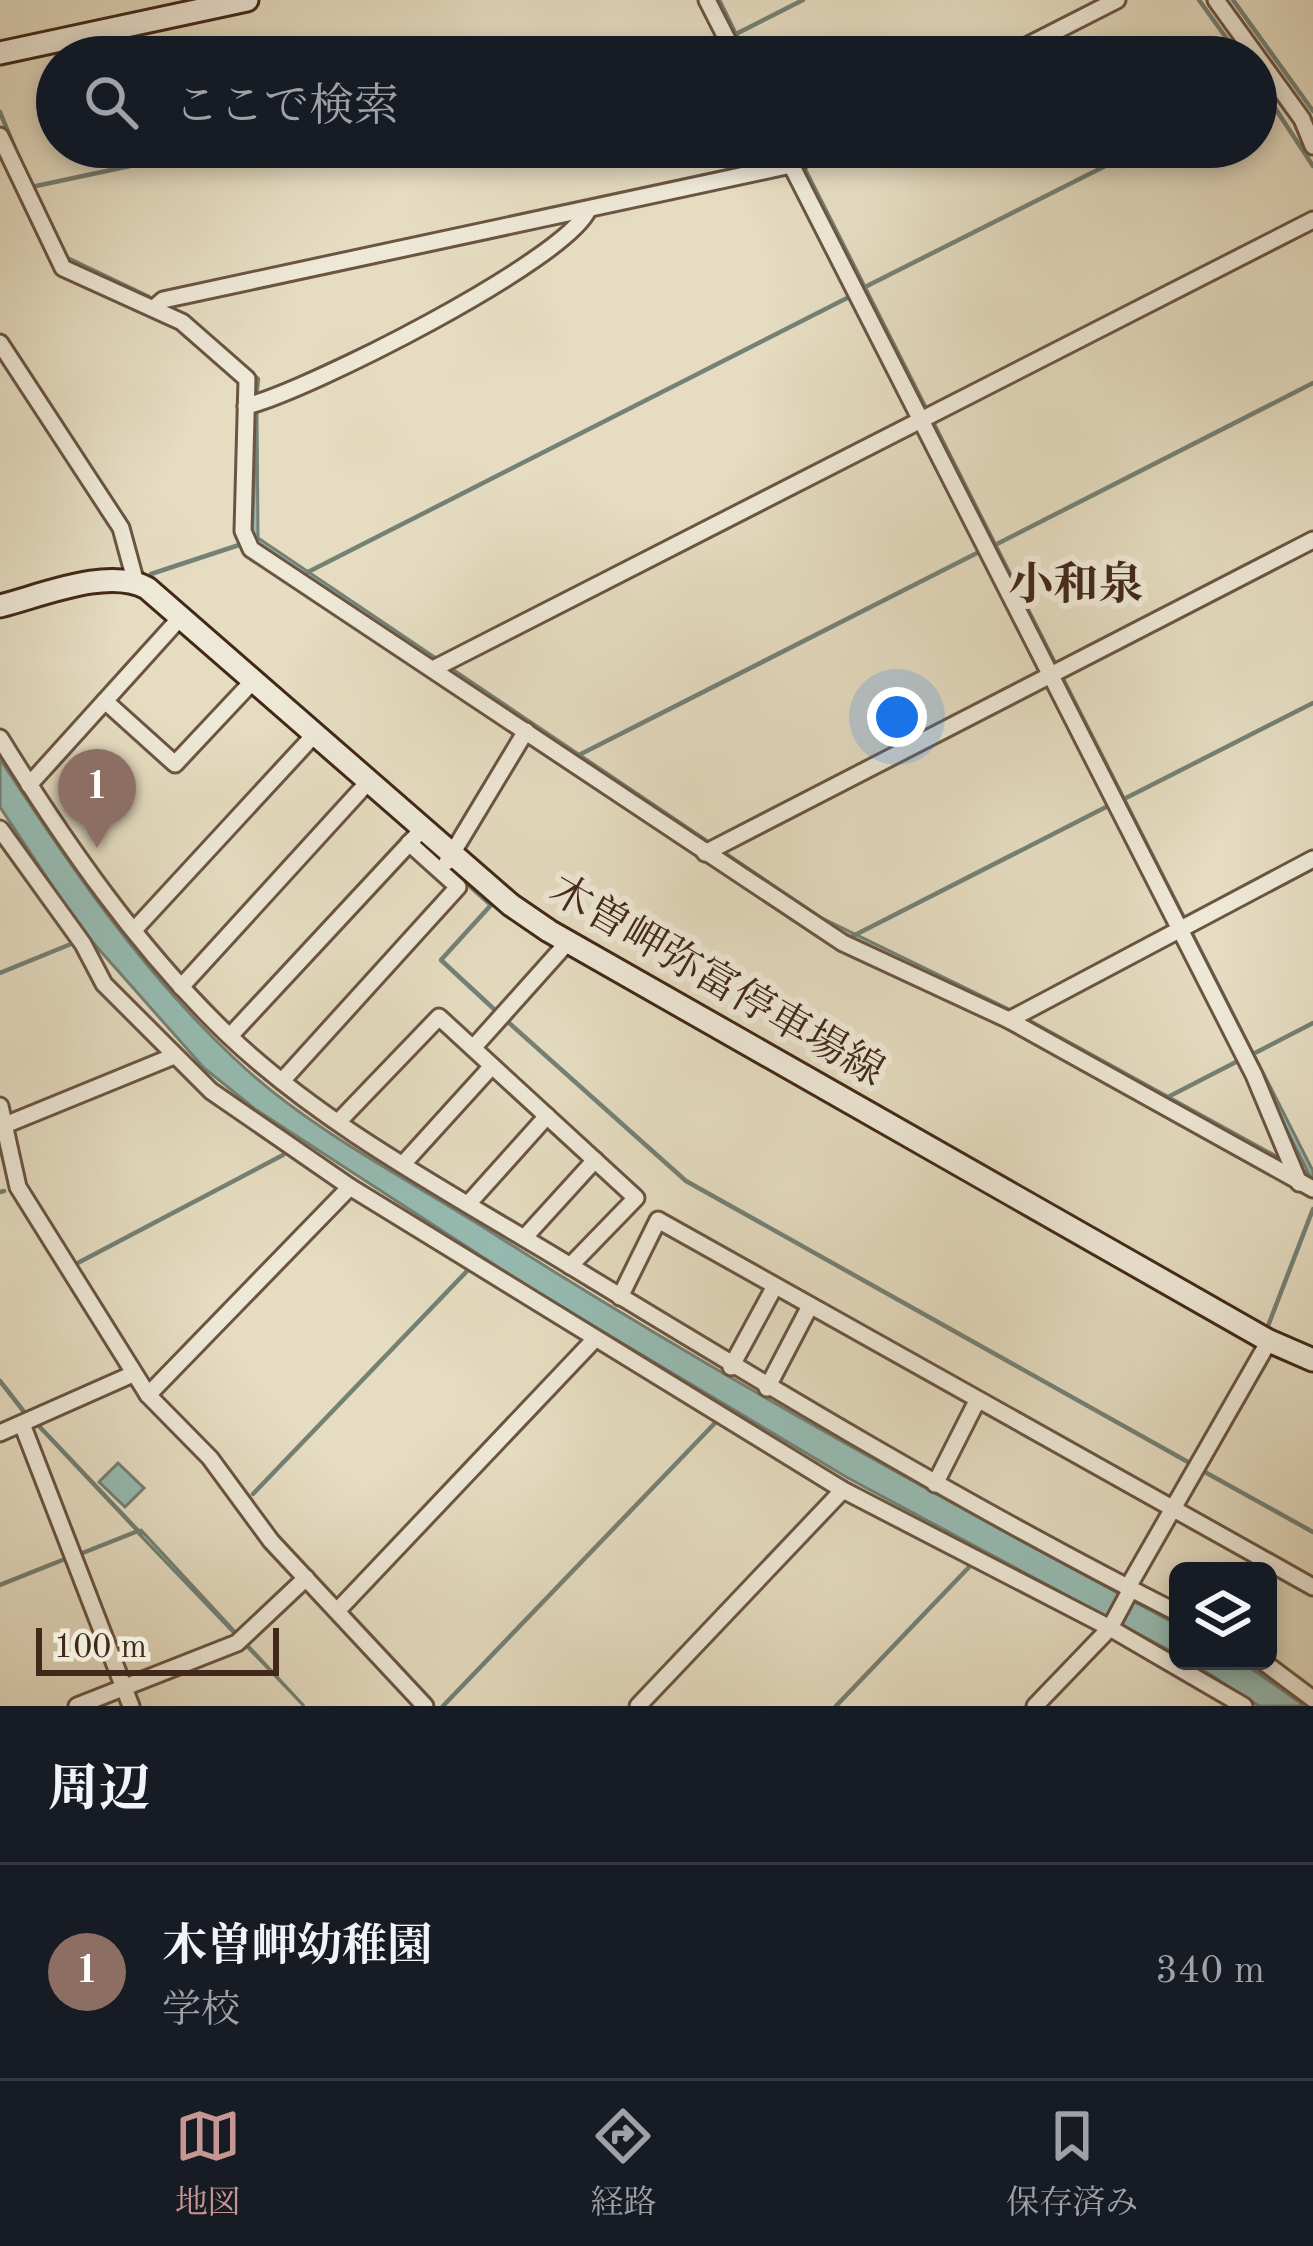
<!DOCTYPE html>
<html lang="ja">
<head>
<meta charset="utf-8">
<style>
  :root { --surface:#171b24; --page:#20242c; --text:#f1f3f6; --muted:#9ea1a6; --line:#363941; --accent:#c59692 }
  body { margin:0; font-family:"Old Standard TT","Noto Serif JP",serif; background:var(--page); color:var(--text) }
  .controls { position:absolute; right:36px; bottom:36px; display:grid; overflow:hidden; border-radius:18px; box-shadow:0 6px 18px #0003 }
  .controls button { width:108px; height:108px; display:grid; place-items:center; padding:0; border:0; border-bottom:3px solid var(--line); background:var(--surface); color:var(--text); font:60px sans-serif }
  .scale { position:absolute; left:36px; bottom:30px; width:243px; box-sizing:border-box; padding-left:12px; border:6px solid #422818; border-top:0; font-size:33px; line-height:42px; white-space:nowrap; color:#422818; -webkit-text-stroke:9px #eee8d7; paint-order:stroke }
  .you { position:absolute; left:897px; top:717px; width:42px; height:42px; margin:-30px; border:9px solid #fff; border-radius:50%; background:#1a73e8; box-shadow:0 0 0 18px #1a73e833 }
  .badge { display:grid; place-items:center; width:78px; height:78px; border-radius:50%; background:var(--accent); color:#fff; font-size:39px; font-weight:700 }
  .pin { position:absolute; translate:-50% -99px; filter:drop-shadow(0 3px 6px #0008) }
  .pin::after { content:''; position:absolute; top:63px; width:42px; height:36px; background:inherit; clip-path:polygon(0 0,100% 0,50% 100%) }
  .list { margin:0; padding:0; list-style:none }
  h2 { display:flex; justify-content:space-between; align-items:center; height:156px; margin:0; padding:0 48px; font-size:51px }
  h2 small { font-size:39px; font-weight:400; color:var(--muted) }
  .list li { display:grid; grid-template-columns:78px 1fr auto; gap:36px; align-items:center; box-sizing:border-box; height:216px; padding:0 48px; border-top:3px solid var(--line) }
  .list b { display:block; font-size:45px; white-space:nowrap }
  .list p { margin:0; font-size:39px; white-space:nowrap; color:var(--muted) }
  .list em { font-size:39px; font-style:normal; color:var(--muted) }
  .icon { flex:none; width:66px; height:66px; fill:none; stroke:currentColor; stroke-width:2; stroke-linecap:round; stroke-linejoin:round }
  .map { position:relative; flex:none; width:1313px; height:1706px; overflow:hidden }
  .search { position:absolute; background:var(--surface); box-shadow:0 6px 18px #0003; left:36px; right:36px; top:36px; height:132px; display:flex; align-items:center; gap:30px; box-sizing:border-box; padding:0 42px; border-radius:66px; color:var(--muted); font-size:45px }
  .sheet { height:372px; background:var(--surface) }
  nav { display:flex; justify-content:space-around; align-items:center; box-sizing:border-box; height:168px; border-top:3px solid var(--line); background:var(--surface); font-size:33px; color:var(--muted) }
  nav a { display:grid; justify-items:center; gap:6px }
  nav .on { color:var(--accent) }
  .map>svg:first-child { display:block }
  .water { fill:#96bcb3; stroke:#748175; stroke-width:3 }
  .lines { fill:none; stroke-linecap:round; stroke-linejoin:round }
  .stream { stroke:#748175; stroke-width:4.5 }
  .street-casing { stroke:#6b5542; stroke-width:21 }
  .secondary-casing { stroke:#422818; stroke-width:27 }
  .street { stroke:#eee8d7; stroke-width:15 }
  .secondary { stroke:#eee8d7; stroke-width:21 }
  .labels { text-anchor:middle; stroke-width:12; stroke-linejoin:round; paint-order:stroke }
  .street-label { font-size:42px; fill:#422818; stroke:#eee8d7 }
  .neighbourhood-label { font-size:45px; font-weight:bold; fill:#422818; stroke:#eee8d7 }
</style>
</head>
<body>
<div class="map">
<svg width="1313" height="1706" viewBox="0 0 1313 1706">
  <rect width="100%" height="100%" fill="#e5dcc1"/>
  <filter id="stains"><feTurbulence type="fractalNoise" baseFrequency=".00167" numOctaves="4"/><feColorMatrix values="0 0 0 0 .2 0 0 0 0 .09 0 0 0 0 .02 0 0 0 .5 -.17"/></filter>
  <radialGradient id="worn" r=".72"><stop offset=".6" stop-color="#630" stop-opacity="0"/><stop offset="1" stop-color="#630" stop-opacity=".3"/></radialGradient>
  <g class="water">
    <path d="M 804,166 L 1313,1171 L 1313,1186 L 819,923 L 252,540 L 257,412 L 258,538 L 822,918 L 1011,1010 L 1309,1174 Z"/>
    <path d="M 0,759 C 70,866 141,971 235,1059 C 306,1127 400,1175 483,1227 C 709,1371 942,1499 1178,1625 L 1178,1655 L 848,1478 L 538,1293 L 255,1109 L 204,1068 L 81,929 L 0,807 Z"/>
    <path d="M 118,1463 L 144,1488 L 125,1507 L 99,1482 Z"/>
    <path d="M 141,1530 L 304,1706 L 137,1532 Z"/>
    <path d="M 1189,1661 L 1241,1661 L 1305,1706 L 1259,1706 Z"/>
  </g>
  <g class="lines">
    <g class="stream">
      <path d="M 719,0 L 747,57"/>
      <path d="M 1199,0 L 1240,57"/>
      <path d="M 1233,0 L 1313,111"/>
      <path d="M 736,34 L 803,0"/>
      <path d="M 640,57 L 717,41"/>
      <path d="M 1256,79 L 1313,166"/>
      <path d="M 0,112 L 23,168"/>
      <path d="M 36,186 L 219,147"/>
      <path d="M 65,257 L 149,297"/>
      <path d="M 865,287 L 1143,147"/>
      <path d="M 169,306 L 203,331"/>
      <path d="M 252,374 L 258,379 L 256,396"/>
      <path d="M 284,385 L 388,336"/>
      <path d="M 995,545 L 1313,383"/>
      <path d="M 308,572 L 851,296"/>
      <path d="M 151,574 L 239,545"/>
      <path d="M 579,755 L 979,552"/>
      <path d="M 1124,799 L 1313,703"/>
      <path d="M 455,873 L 491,905 L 441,960 L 496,1011"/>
      <path d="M 853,936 L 1108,806"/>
      <path d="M 0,973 L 71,944"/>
      <path d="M 508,1022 L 686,1181 L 1188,1462"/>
      <path d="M 1253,1054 L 1313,1023"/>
      <path d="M 1166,1098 L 1236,1062"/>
      <path d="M 0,1192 L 4,1191"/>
      <path d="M 72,1266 L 283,1155"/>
      <path d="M 1268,1326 L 1313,1209"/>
      <path d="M 0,1381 L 25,1413"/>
      <path d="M 38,1425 L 141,1534"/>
      <path d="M 1203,1471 L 1313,1532"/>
      <path d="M 253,1494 L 468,1270"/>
      <path d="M 80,1554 L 138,1531"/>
      <path d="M 0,1585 L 65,1559"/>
      <path d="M 443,1706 L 715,1423"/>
      <path d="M 836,1706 L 971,1565"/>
    </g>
    <defs>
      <g id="street">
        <path d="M 707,0 L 736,57"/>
        <path d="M 1216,0 L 1302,119 L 1313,146"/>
        <path d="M 1005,57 L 1117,0"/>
        <path d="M 0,136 L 63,268 L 182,322 L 247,379 L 243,531 L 251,549 L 843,943 L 1009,1020 L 1313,1189"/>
        <path d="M 782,147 L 1254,1075 L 1299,1183"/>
        <path d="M 154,308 L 163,300 L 791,165 L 827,147"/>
        <path d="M 0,343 L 121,528 L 136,583"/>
        <path d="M 246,406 C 306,392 565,261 588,210"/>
        <path d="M 433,669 L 1313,220"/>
        <path d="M 105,701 L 175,764 L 252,682"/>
        <path d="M 0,738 C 65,843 137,947 226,1033 C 323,1126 449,1192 564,1262 C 766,1385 966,1506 1178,1613"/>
        <path d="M 29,785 L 180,618"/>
        <path d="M 0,829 L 83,944 L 104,984 L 211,1091 L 350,1187 L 843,1490 L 1110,1628 L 1244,1706"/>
        <path d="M 705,853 L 1313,540"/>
        <path d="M 447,862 L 526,731"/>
        <path d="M 134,930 L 315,734"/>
        <path d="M 181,987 L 369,781"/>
        <path d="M 1009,1020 L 1313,859"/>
        <path d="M 230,1036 L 416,836"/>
        <path d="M 473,1048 L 567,943"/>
        <path d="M 282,1081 L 458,887 L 409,843"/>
        <path d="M 0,1106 L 18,1187 L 148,1395 L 210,1458 L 271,1541 L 425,1706"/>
        <path d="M 340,1120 L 439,1017 L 636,1198 L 570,1266"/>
        <path d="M 0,1127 L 174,1056"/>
        <path d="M 403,1164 L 492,1066"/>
        <path d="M 468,1204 L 547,1116"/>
        <path d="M 524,1238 L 595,1160"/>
        <path d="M 620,1297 L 658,1220 L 1313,1587"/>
        <path d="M 731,1367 L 775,1286"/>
        <path d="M 767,1388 L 810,1306"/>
        <path d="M 148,1395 L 350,1187"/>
        <path d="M 22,1424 L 131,1706"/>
        <path d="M 0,1433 L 133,1374"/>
        <path d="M 935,1484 L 977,1401"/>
        <path d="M 1128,1587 L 1269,1341"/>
        <path d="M 338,1610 L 594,1340"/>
        <path d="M 1262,1661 L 1313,1699"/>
        <path d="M 77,1706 L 237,1643 L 306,1578"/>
        <path d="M 638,1706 L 843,1490"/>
        <path d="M 1035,1706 L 1110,1628 L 1131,1589"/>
      </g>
      <g id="secondary">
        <path d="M 0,53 L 247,0"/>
        <path d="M 0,606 C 41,596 107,567 147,588 L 511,905 L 549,931 L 1269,1341 L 1313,1360"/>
      </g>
    </defs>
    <use href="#street" class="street-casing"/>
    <use href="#secondary" class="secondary-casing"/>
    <use href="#street" class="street"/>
    <use href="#secondary" class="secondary"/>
  </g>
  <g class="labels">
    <g class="street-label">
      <text transform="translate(718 979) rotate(30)" y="15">木曽岬弥富停車場線</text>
    </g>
    <g class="neighbourhood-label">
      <text x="1076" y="599">小和泉</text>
    </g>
  </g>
  <rect width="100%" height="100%" filter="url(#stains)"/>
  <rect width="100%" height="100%" fill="url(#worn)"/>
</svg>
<div class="controls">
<button><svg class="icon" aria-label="layers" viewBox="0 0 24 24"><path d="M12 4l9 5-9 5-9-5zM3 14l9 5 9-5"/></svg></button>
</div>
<div class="scale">100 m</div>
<div class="you"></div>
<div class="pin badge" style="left:97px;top:848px;background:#8d6e63">1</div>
<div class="search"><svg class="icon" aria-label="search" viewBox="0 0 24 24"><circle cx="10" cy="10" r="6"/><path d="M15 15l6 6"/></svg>ここで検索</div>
</div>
<section class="sheet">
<h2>周辺<small></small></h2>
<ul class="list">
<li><span class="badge" style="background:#8d6e63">1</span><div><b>木曽岬幼稚園</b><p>学校</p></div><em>340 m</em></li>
</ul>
</section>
<nav>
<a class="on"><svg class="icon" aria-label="map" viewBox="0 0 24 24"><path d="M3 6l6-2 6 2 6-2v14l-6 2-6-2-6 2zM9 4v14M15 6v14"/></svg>地図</a>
<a><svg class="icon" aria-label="directions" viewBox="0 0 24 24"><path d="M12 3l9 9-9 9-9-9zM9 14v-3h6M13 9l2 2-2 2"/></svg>経路</a>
<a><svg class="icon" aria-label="saved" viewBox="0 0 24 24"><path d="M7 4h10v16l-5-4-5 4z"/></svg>保存済み</a>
</nav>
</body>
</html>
